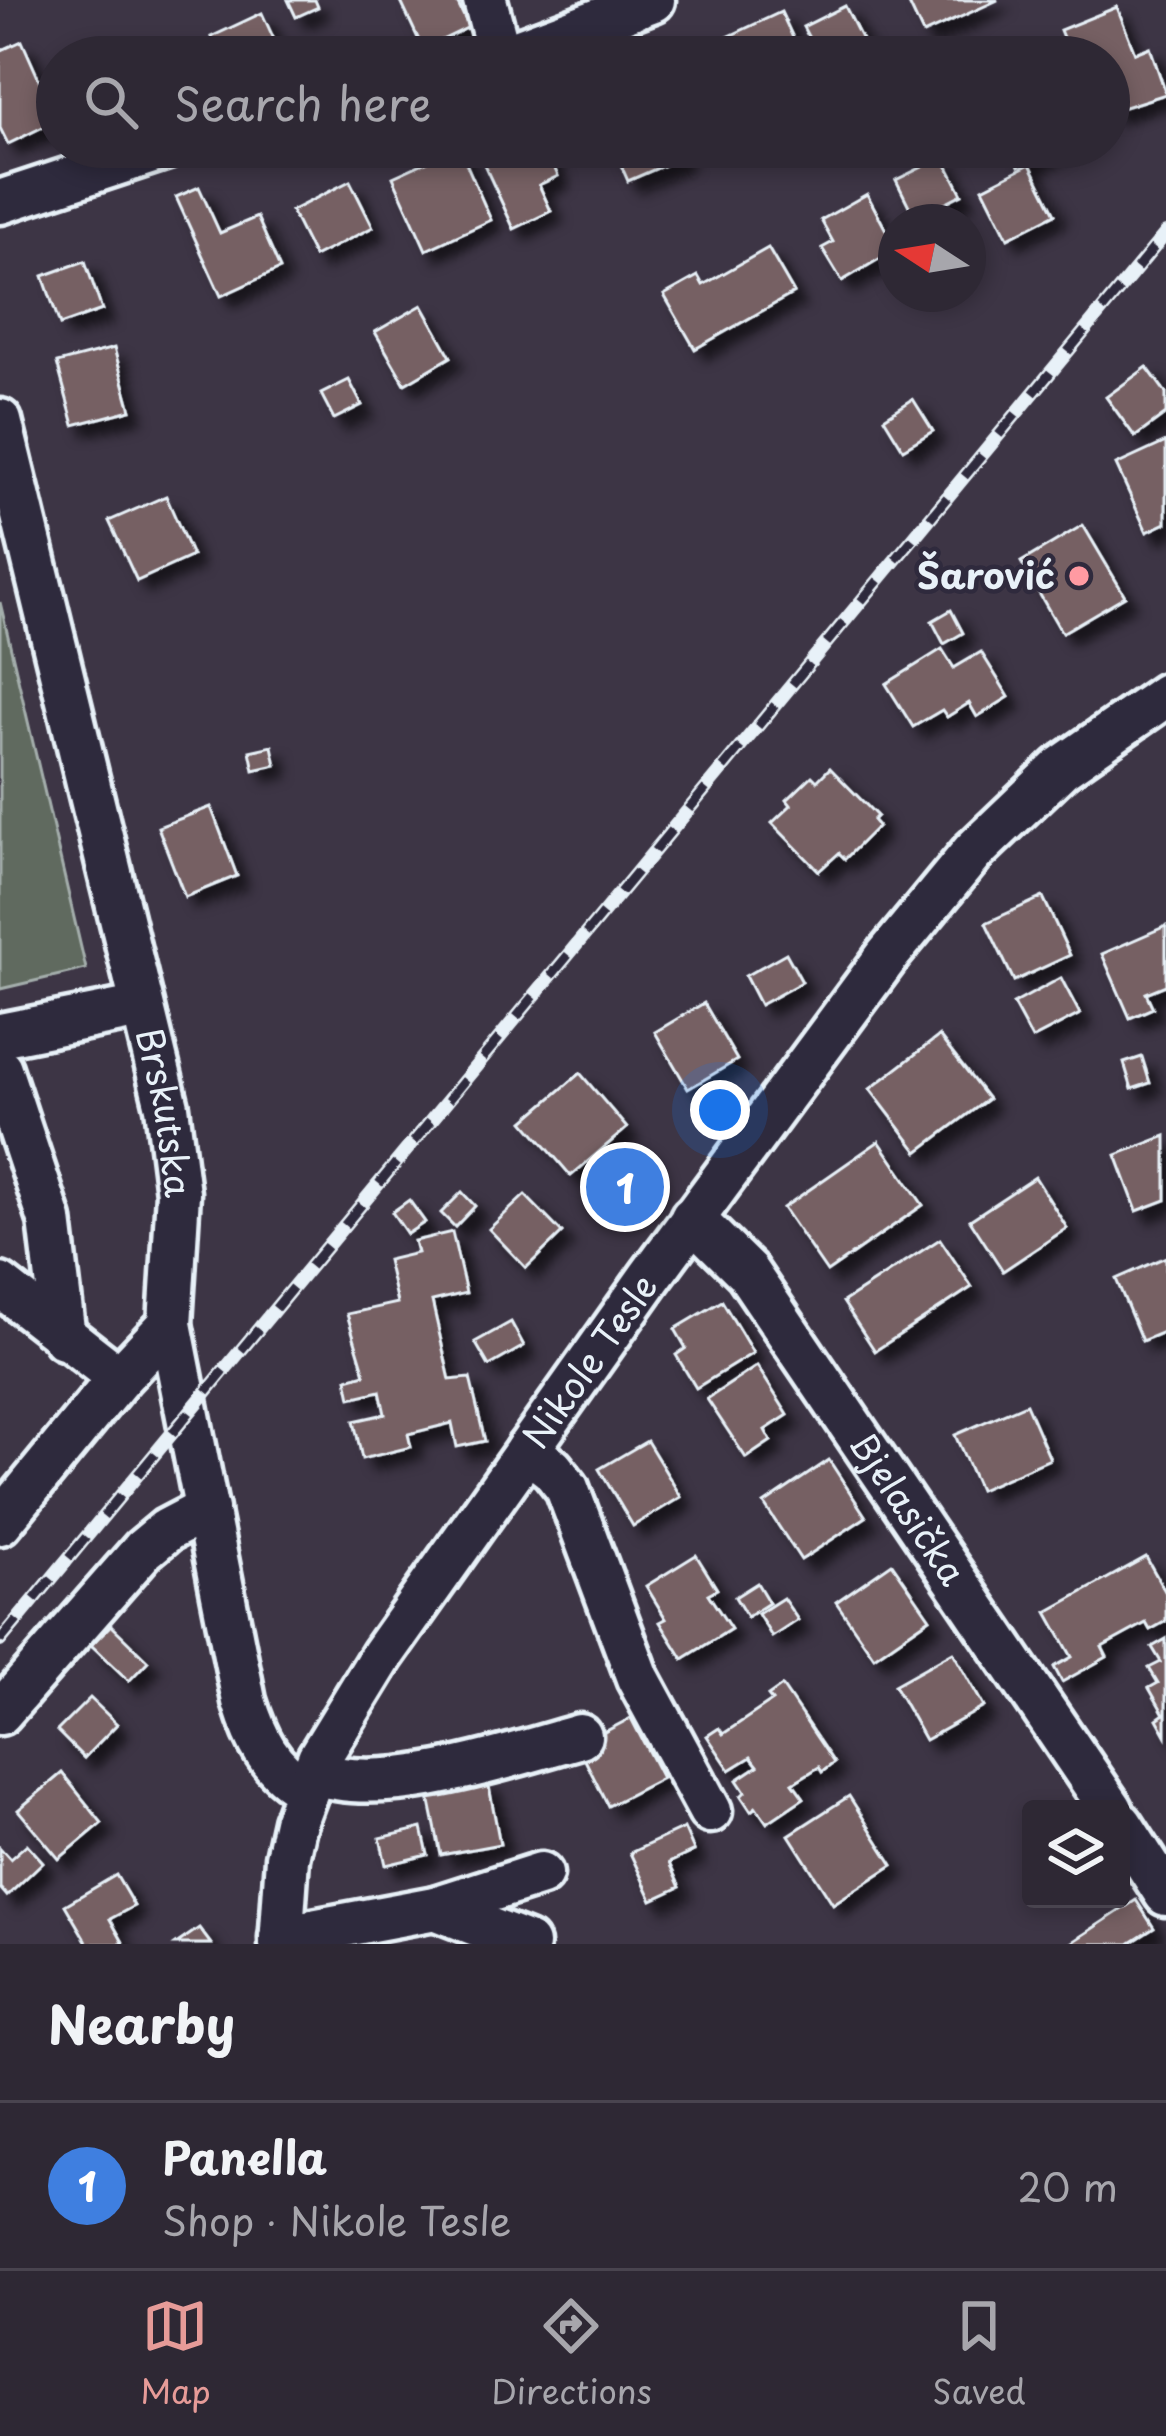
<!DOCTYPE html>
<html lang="en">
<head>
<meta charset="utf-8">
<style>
  :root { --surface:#2e2834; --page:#3a3440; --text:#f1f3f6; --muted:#a7a6ac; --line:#49444f; --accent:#e69b98 }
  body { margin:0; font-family:"Playpen Sans",sans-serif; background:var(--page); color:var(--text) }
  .controls { position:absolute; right:36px; bottom:36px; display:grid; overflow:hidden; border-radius:12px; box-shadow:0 6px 18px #0003 }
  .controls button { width:108px; height:108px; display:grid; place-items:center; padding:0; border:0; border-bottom:3px solid var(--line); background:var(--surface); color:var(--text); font:60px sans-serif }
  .compass { position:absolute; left:878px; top:204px; width:108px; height:108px; border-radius:50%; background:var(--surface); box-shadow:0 6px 18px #0003; rotate:282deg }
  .you { position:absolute; left:720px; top:1110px; width:42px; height:42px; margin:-30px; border:9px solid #fff; border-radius:50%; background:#1a73e8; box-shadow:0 0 0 18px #1a73e833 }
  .badge { display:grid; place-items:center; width:78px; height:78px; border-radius:50%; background:var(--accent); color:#fff; font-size:39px; font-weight:700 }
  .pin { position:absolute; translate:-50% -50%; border:6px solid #fff; box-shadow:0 3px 12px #0006 }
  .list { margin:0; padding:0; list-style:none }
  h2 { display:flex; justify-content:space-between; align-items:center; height:156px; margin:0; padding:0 48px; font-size:51px }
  h2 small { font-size:39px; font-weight:400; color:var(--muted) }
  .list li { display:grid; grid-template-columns:78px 1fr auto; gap:36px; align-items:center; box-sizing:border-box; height:168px; padding:0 48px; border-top:3px solid var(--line) }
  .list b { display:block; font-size:45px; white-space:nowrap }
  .list p { margin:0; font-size:39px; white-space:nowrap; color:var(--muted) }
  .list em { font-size:39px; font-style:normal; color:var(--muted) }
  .icon { flex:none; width:66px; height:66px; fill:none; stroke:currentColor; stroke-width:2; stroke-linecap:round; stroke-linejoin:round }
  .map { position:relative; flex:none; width:1166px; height:1944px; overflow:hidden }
  .search { position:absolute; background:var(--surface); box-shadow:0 6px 18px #0003; left:36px; right:36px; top:36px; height:132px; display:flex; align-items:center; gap:30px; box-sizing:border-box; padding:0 42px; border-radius:66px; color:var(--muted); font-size:45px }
  .sheet { height:324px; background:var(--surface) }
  nav { display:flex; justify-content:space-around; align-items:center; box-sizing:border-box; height:168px; border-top:3px solid var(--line); background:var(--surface); font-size:33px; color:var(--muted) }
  nav a { display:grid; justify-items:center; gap:6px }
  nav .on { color:var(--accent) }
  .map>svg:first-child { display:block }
  .green { fill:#616b5f; stroke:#a4aeac; stroke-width:3 }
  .building { fill:#766164; stroke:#e8f1f8; stroke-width:3; filter:url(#shadow) }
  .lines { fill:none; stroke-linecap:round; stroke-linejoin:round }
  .minor-casing { stroke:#e8f1f8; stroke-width:51 }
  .minor { stroke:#2f2a3d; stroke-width:42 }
  .rail-casing { stroke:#e8f1f8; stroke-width:14 }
  .rail { stroke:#2f2a3d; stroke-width:9; stroke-dasharray:27; stroke-linecap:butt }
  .poi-dot { fill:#ff9aa2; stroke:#2f2a3d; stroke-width:4.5 }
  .labels { text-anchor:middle; stroke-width:9; stroke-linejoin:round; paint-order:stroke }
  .poi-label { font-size:36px; font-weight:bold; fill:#e8f1f8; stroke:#2f2a3d; text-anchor:end }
  .street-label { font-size:36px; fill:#e8f1f8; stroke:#2f2a3d }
</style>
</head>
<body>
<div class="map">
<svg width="1166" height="1944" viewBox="0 0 1166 1944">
  <defs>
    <filter id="shadow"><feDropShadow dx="11" dy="11" stdDeviation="6" flood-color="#0009"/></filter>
  </defs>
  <rect width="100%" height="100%" fill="#3d3545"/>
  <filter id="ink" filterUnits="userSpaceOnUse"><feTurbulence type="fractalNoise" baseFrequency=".00833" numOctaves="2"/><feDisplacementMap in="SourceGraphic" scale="24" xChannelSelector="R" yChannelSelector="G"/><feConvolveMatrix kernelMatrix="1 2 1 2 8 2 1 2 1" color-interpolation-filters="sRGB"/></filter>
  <g filter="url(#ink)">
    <path class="green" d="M 0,602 L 86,969 L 0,989 Z"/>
    <g class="building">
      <path d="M 288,0 L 315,0 L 318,7 L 296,17 Z"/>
      <path d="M 400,0 L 456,0 L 469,27 L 423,49 Z"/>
      <path d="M 907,0 L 998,0 L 923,34 Z"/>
      <path d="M 845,6 L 863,42 L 834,57 L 819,57 L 803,27 Z"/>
      <path d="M 1117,7 L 1135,53 L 1150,47 L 1166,94 L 1109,112 L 1109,57 L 1071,57 L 1060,30 Z"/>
      <path d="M 781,12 L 802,57 L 728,57 L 721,40 Z"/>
      <path d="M 262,13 L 282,57 L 220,57 L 211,37 Z"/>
      <path d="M 22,41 L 57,120 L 8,144 L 0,128 L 0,51 Z"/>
      <path d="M 459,147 L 491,220 L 426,250 L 393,177 Z"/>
      <path d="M 510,147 L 545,147 L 558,176 L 539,185 L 551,211 L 514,229 L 482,160 Z"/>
      <path d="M 613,147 L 677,147 L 681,158 L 628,181 Z"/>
      <path d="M 1010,147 L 1058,147 L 1019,166 Z"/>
      <path d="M 943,157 L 962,194 L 915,218 L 896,180 Z"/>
      <path d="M 1030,164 L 1055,214 L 1008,238 L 983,188 Z"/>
      <path d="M 350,181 L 373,227 L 314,257 L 291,211 Z"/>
      <path d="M 199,187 L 220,233 L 257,217 L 280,269 L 221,296 L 176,197 Z"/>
      <path d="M 867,194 L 896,249 L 842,281 L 822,248 L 833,242 L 821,220 Z"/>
      <path d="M 768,248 L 794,293 L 695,349 L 664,295 L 698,276 L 703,285 Z"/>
      <path d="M 85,261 L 102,310 L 60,325 L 43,276 Z"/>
      <path d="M 422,305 L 451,357 L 405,384 L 375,332 Z"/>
      <path d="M 114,348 L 131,410 L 74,425 L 57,363 Z"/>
      <path d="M 1147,367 L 1166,393 L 1166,414 L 1135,437 L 1106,397 Z"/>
      <path d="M 349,380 L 362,405 L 334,419 L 321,394 Z"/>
      <path d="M 913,399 L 933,431 L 903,449 L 884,418 Z"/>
      <path d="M 1166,442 L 1166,523 L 1147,532 L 1116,465 Z"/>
      <path d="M 166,496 L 192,556 L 137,581 L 109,521 Z"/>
      <path d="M 1083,525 L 1125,596 L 1062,633 L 1021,562 Z"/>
      <path d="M 951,610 L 963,633 L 944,644 L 932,621 Z"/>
      <path d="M 942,649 L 954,668 L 981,652 L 1009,697 L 977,717 L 969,703 L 947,717 L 942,710 L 913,727 L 886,684 Z"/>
      <path d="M 272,746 L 276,765 L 254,770 L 250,751 Z"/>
      <path d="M 830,768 L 877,816 L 873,820 L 878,826 L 845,859 L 839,853 L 819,871 L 772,823 L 791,805 L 787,800 L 812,776 L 817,781 Z"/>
      <path d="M 211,807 L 237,876 L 185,897 L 158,827 Z"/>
      <path d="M 1043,897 L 1070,955 L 1014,981 L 986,923 Z"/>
      <path d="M 1166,926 L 1166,985 L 1146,993 L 1153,1008 L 1130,1018 L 1102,954 Z"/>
      <path d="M 786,953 L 802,982 L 760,1005 L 745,976 Z"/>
      <path d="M 1061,978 L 1080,1014 L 1032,1039 L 1013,1004 Z"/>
      <path d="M 704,1003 L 737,1060 L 688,1089 L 655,1032 Z"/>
      <path d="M 939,1036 L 988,1099 L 918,1152 L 870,1089 Z"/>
      <path d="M 1142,1057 L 1150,1083 L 1132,1089 L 1124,1063 Z"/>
      <path d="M 580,1073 L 627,1128 L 571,1176 L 524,1121 Z"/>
      <path d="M 1166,1136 L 1166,1200 L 1137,1211 L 1116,1155 Z"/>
      <path d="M 879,1141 L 923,1205 L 827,1272 L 783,1208 Z"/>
      <path d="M 625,1152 L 651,1183 L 620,1209 L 594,1179 Z"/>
      <path d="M 1035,1177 L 1067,1228 L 1003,1271 L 970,1220 Z"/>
      <path d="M 462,1192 L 475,1206 L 455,1227 L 441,1213 Z"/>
      <path d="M 525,1195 L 562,1233 L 526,1268 L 489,1229 Z"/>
      <path d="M 409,1200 L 425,1222 L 407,1234 L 392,1212 Z"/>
      <path d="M 452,1232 L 466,1293 L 432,1301 L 450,1380 L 470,1378 L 485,1441 L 457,1447 L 452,1423 L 408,1434 L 411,1447 L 362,1459 L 354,1421 L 385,1414 L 380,1391 L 351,1398 L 347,1379 L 365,1374 L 347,1314 L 397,1303 L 387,1260 L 417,1253 L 414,1241 Z"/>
      <path d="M 940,1239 L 972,1287 L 875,1351 L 843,1302 Z"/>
      <path d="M 1166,1257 L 1166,1331 L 1142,1341 L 1116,1279 Z"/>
      <path d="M 722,1301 L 753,1353 L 696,1388 L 676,1355 L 686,1348 L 675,1329 Z"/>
      <path d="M 511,1322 L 524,1346 L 489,1366 L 475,1342 Z"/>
      <path d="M 757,1366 L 788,1415 L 765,1430 L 771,1441 L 746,1458 L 707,1399 Z"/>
      <path d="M 1026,1404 L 1050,1459 L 979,1490 L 955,1435 Z"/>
      <path d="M 647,1441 L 681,1497 L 633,1526 L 599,1469 Z"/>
      <path d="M 829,1460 L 866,1517 L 801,1560 L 764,1504 Z"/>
      <path d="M 696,1555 L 717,1589 L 708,1594 L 731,1629 L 683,1659 L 660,1622 L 666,1619 L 646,1586 Z"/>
      <path d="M 1146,1557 L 1166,1593 L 1166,1621 L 1150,1630 L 1146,1623 L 1102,1647 L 1107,1657 L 1062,1682 L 1054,1667 L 1072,1657 L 1047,1612 Z"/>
      <path d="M 892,1563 L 930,1618 L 874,1657 L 836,1602 Z"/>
      <path d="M 757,1583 L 769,1603 L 747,1617 L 735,1597 Z"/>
      <path d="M 783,1598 L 798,1620 L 772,1637 L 758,1614 Z"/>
      <path d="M 111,1625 L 148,1661 L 129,1681 L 91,1645 Z"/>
      <path d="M 1166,1639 L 1166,1735 L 1157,1719 L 1164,1714 L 1149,1688 L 1158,1683 L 1149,1668 L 1161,1662 L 1152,1647 Z"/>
      <path d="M 953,1652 L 984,1707 L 925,1740 L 894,1685 Z"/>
      <path d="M 782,1686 L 834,1763 L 822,1772 L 819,1767 L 793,1783 L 804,1798 L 767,1823 L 756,1807 L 751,1811 L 741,1796 L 745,1792 L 737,1780 L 758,1766 L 751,1757 L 730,1770 L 707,1736 L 719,1728 L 723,1734 L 772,1701 L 768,1696 Z"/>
      <path d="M 90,1698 L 117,1724 L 84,1758 L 57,1731 Z"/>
      <path d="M 631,1718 L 662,1778 L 608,1806 L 578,1746 Z"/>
      <path d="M 62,1773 L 102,1823 L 59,1859 L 18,1810 Z"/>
      <path d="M 488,1781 L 500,1844 L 441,1855 L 428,1792 Z"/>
      <path d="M 849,1796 L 893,1865 L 833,1904 L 789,1835 Z"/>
      <path d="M 422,1828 L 428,1855 L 386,1865 L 380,1838 Z"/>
      <path d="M 684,1828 L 694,1851 L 669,1863 L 680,1887 L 652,1900 L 630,1853 Z"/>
      <path d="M 27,1844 L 43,1862 L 7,1896 L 0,1888 L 0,1848 L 10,1859 Z"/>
      <path d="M 116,1875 L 134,1906 L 110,1919 L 124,1944 L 88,1944 L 65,1905 Z"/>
      <path d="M 1136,1900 L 1154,1928 L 1129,1944 L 1069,1944 Z"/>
      <path d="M 199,1928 L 211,1944 L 176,1944 Z"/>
    </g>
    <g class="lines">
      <defs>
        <g id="minor">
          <path d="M 485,0 L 500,57"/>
          <path d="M 501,57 L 653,0"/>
          <path d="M 0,202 L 167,147"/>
          <path id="s1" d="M 0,421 L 167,1107 L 178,1193 L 170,1324 L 244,1701 C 255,1737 270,1771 306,1788"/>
          <path d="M 0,1035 L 141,1007"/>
          <path d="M 0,1069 L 50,1220 L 64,1338"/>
          <path id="s2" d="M 692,1218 L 747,1272 L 1111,1809"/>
          <path d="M 0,1285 L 119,1378"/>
          <path d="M 527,1450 L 552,1469 L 567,1488 L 638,1678 L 710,1811"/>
          <path d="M 0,1523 L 119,1378 L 170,1324"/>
          <path d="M 0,1713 L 143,1550 L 167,1530 L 207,1509"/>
          <path d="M 314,1772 C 382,1799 510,1756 580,1736"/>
          <path d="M 1121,1824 L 1166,1894"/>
          <path d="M 435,1908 L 527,1944"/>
          <path d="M 281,1937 L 435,1908 L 541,1874"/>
          <path id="s3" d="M 281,1944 L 287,1858 L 295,1822 L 319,1758 L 382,1655 L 650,1277 L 888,955 L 973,852 L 1061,768 L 1166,695"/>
        </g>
      </defs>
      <use href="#minor" class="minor-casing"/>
      <use href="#minor" class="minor"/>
      <defs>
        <path id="rail" d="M 0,1641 L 1166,233"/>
      </defs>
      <use href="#rail" class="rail-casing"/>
      <use href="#rail" class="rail"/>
    </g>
  </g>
  <circle class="poi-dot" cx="1079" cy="576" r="12"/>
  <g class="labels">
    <g class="poi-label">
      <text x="1055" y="589">Šarović</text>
    </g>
    <g class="street-label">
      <text dy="13" stroke="none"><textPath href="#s1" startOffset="711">Brskutska</textPath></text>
      <text dy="13" stroke="none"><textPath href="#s3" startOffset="672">Nikole Tesle</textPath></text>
      <text dy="13" stroke="none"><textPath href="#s2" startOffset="363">Bjelasička</textPath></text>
    </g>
  </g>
</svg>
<div class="controls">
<button><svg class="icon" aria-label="layers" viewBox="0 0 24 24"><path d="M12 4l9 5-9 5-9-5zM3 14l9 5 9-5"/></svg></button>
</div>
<svg class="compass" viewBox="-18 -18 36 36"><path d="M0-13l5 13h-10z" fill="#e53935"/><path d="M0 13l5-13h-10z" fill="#a7a6ac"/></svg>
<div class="you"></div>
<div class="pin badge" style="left:625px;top:1187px;background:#3f7fe0">1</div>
<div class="search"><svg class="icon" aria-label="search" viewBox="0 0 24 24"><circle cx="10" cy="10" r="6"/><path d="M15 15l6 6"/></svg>Search here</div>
</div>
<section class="sheet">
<h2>Nearby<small></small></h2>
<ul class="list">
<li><span class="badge" style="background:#3f7fe0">1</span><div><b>Panella</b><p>Shop · Nikole Tesle</p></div><em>20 m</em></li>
</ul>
</section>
<nav>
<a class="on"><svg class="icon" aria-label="map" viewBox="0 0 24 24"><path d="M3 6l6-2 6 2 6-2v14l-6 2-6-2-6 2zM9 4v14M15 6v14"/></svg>Map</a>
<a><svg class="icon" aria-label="directions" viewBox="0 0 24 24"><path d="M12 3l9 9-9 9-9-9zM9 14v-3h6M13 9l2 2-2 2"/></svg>Directions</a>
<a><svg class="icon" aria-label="saved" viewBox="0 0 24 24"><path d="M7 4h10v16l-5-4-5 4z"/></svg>Saved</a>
</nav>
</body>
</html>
